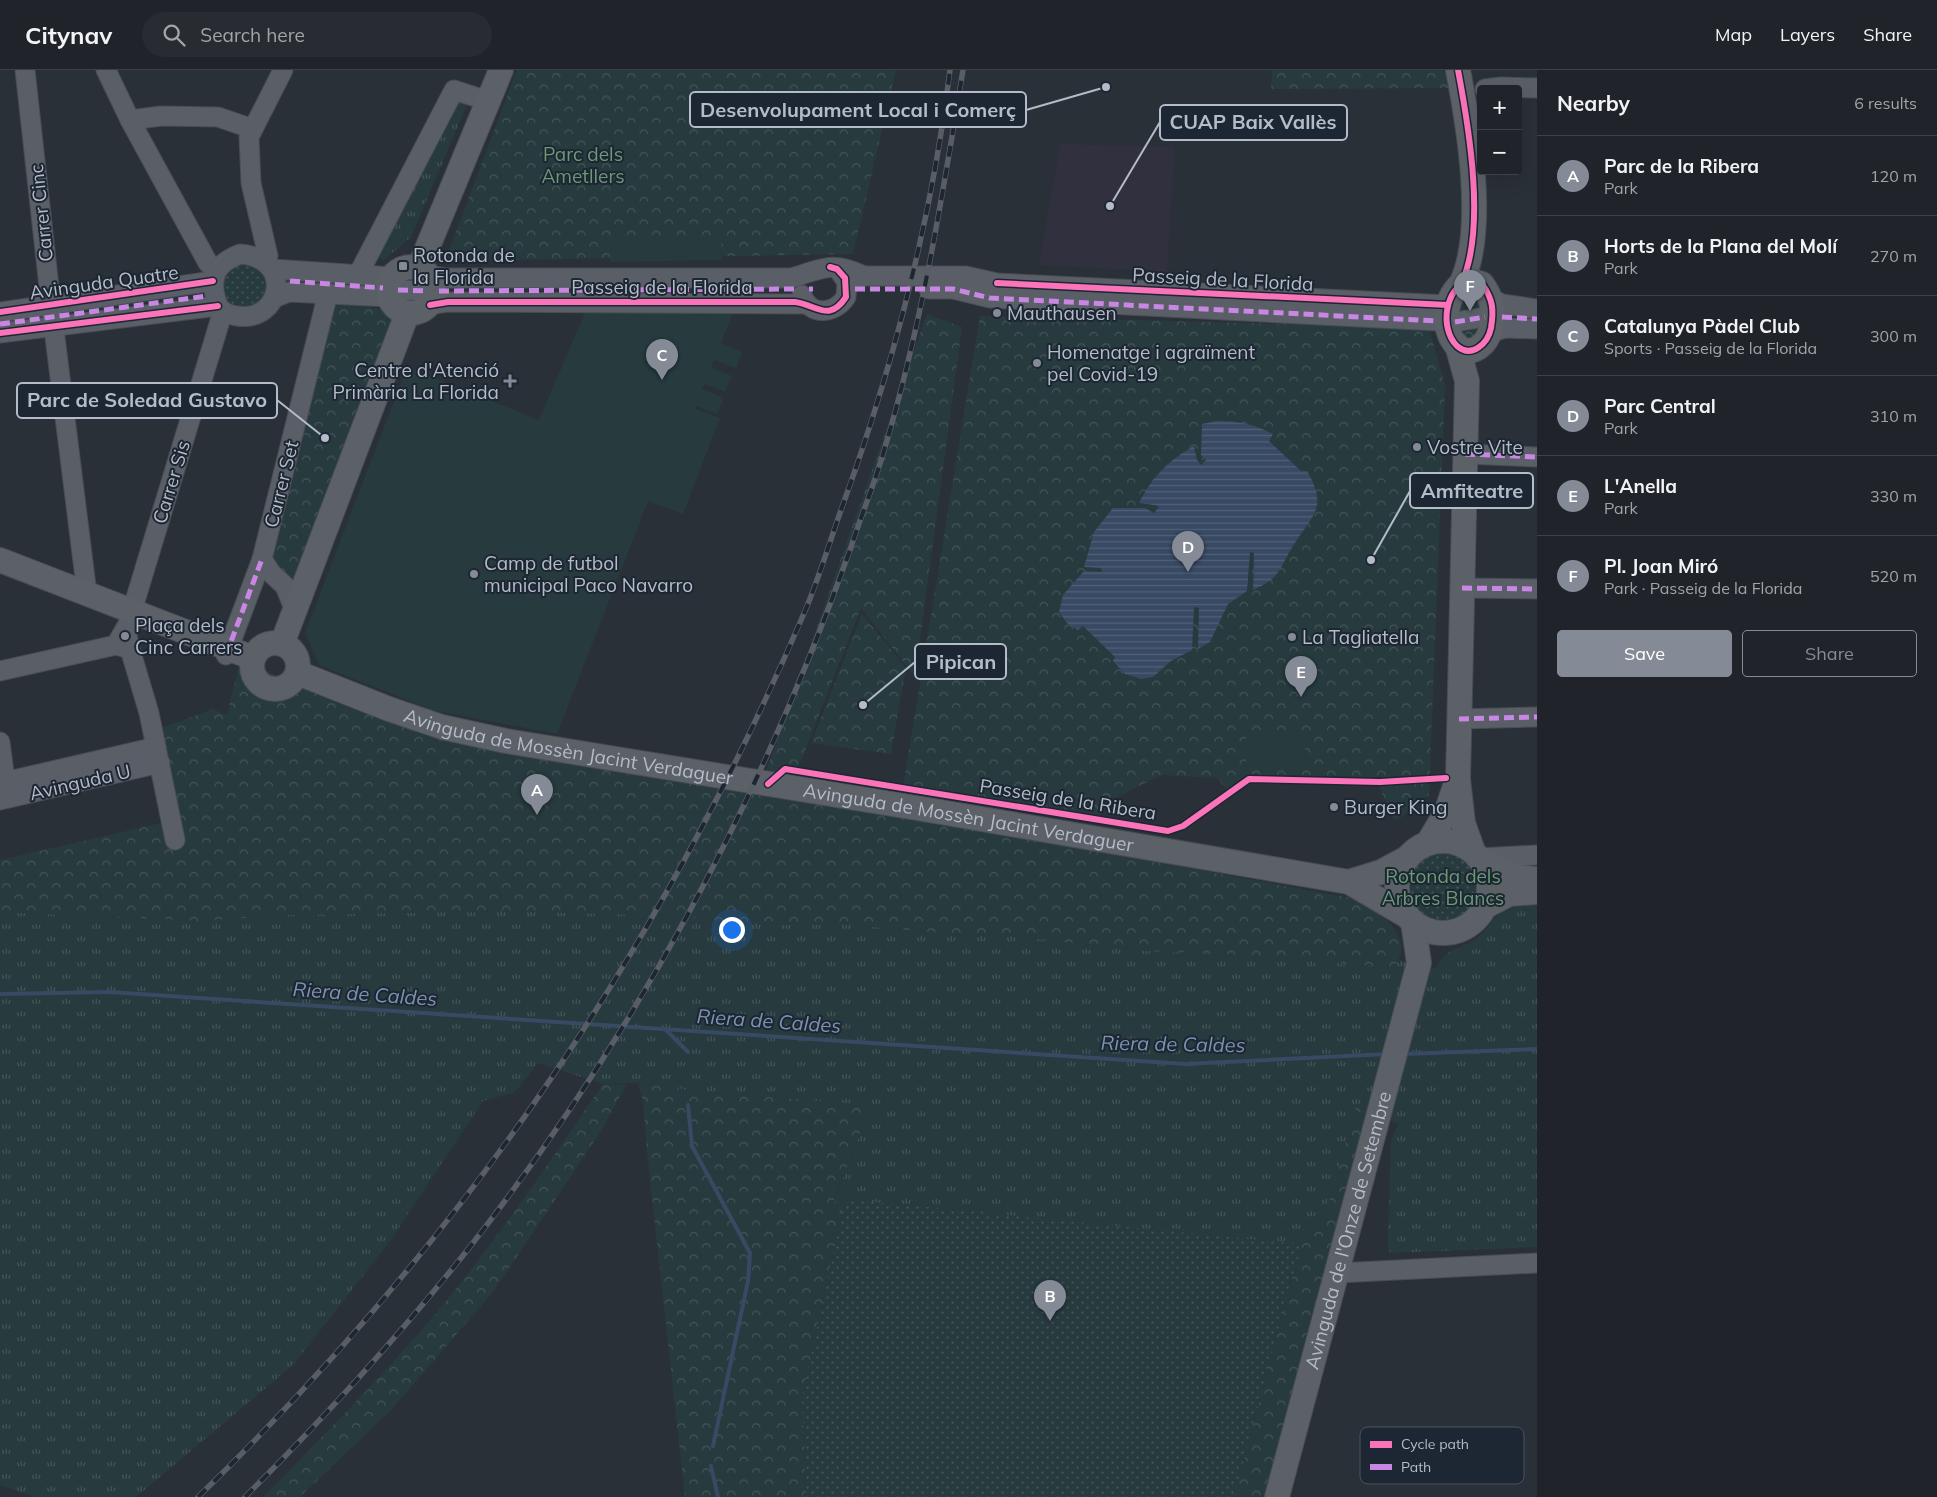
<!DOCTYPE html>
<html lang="en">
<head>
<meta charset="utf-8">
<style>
  :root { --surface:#20242a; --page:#282c32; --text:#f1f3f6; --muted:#a2a4a8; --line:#3d4147; --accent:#848b96 }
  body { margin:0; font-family:Mulish,sans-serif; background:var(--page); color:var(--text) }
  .controls { position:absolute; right:15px; top:15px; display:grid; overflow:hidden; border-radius:5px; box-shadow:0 5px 20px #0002 }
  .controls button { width:45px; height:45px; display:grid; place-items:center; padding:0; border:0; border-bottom:1px solid var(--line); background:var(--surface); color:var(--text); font:25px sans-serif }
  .you { position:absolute; left:731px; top:859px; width:18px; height:18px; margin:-12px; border:4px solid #fff; border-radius:50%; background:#1a73e8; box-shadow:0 0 0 8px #1a73e833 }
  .badge { display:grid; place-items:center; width:32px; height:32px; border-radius:50%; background:var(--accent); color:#fff; font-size:16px; font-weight:700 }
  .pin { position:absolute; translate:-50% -41px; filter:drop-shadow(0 1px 2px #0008) }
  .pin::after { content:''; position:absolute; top:26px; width:18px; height:15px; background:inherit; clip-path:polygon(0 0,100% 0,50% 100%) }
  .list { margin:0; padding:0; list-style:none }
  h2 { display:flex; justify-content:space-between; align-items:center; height:65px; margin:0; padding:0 20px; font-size:21px }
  h2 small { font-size:16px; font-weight:400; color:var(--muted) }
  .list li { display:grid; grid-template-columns:32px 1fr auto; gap:15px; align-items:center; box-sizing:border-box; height:80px; padding:0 20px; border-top:1px solid var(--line) }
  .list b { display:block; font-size:19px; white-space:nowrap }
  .list p { margin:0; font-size:16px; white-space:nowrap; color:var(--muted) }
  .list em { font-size:16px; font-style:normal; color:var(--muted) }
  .actions { display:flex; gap:10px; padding:15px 20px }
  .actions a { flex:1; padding:11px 0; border:1px solid var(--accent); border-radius:5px; text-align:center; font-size:18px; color:var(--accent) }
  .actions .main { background:var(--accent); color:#fff }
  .icon { flex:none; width:28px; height:28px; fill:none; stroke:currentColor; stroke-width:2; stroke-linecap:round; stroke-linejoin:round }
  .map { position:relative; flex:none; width:1537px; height:1427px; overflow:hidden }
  header { display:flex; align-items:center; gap:30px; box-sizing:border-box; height:70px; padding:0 25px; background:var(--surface); border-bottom:1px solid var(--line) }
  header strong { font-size:24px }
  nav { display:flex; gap:28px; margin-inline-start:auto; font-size:18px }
  .search { width:350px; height:45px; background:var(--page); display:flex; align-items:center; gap:12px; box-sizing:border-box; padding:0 18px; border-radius:28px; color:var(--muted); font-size:19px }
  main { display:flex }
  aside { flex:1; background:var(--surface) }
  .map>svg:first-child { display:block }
  .medical { fill:#31303e }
  .grass { fill:url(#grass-tufts) }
  .forest { fill:url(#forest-crowns) }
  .garden { fill:url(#garden-dots) }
  .pitch { fill:#273a3e }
  .water { fill:url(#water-rules) }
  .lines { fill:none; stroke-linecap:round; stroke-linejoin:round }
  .stream { stroke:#384963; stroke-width:4 }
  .minor-casing { stroke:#484c53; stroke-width:21 }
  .major-casing { stroke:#484c55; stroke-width:26 }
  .minor { stroke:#5a5e66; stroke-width:19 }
  .major { stroke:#5c6168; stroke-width:24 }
  .rail-casing { stroke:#595d64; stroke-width:5.5 }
  .rail { stroke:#1d2633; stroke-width:4; stroke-dasharray:11; stroke-linecap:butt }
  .quiet { stroke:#c787e3; stroke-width:5; stroke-dasharray:10 5; stroke-linecap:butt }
  .cycleway-casing { stroke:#1d2633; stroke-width:9 }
  .cycleway { stroke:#fb73b8; stroke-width:6 }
  .poi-dot { fill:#848b96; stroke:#1d2633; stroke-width:2 }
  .labels { text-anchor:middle; stroke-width:4; stroke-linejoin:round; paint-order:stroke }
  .park-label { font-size:19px; fill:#6b9a76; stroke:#1d2633 }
  .street-label { font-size:19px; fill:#b4bcc9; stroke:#1d2633 }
  .poi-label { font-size:19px; fill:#b4bcc9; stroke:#1d2633; text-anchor:start }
  .water-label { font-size:20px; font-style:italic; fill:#7c92b1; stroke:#1d2633 }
  .key { fill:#1d2633; stroke:#4a5360; stroke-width:1 }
  .key-label { font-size:14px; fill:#b4bcc9 }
  .leader { fill:none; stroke:#b4bcc9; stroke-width:2 }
  .callout-dot { fill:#b4bcc9; stroke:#1d2633; stroke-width:2 }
  .callout { fill:#1d2633; stroke:#b4bcc9; stroke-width:2 }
  .callout-label { font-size:20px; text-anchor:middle; font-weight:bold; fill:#b4bcc9 }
</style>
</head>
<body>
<header>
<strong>Citynav</strong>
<div class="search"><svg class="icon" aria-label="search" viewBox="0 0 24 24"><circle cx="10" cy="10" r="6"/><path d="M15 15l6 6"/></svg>Search here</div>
<nav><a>Map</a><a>Layers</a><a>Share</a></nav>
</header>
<main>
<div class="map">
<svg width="1537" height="1427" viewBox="0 0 1537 1427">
  <defs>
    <pattern id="grass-tufts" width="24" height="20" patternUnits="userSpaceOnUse" patternTransform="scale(1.25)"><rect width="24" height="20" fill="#273a3e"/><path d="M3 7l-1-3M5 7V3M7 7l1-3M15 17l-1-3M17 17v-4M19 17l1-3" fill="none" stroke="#445559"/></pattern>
    <pattern id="forest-crowns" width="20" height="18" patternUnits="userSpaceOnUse" patternTransform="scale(1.25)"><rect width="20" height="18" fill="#273a3e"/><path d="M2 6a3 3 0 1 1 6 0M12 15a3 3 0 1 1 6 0" fill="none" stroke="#445559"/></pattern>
    <pattern id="garden-dots" width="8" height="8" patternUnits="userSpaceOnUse" patternTransform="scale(1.25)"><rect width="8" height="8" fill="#273a3e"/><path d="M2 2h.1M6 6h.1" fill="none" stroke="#445559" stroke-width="1.8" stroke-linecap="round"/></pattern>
    <pattern id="water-rules" width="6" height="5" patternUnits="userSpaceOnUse" patternTransform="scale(1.25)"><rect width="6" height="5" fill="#384963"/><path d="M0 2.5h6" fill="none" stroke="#526178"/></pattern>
  </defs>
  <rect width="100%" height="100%" fill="#2a3038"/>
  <path class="medical" d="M 1060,74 L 1175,77 L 1167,202 L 1039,195 Z"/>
  <g class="grass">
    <path d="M 457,25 L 469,30 L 411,167 L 383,191 L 378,185 Z"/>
    <path d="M 1537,831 L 1537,1177 L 1390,1183 L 1388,1175 L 1391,1071 L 1398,1054 L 1357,1035 L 1325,1145 L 1301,1174 L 833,1133 C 847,1101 857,1068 871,1036 L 704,1022 L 637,1013 L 603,1014 L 538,993 L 515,1022 L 483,1031 L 390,1171 L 294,1294 L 136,1427 L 35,1427 L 0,1415 L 0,842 L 199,851 L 282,845 L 500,841 L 617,844 L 691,847 L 726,852 L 759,850 L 779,855 L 854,855 L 971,866 L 1009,866 L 1159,882 L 1214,883 L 1386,897 L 1395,896 L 1399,890 L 1435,899 C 1448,876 1458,881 1477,868 C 1486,862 1490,852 1498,845 C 1509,835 1522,833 1537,831 Z"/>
  </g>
  <g class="forest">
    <path d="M 517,0 L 896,0 L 853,184 L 445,191 Z"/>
    <path d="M 1272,0 L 1444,0 L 1451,18 L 1271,19 Z"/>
    <path d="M 1469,215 L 1485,227 L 1479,266 L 1465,270 L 1454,244 Z"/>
    <path d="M 335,232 L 392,241 L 395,250 L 292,517 L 269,485 Z"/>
    <path d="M 927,244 L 962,257 L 915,607 L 861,538 L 799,696 L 765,704 Z"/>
    <path d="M 980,246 L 1429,258 L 1445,316 L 1429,725 L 1400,748 L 1394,750 L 1378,714 L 1252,713 L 1230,724 L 1217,708 L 1161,705 L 1102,735 L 1099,754 L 903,717 Z"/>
    <path d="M 862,544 L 906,598 L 891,684 L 811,673 Z"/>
    <path d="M 240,592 L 413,655 L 1356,829 C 1379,839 1416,868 1395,896 L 1387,897 L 1214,883 L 1159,882 L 1009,866 L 971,866 L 854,855 L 779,855 L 759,850 L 726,852 L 691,847 L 617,844 L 500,841 L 282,845 L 199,851 L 0,842 L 0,790 L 162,753 L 179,747 L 162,658 L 213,639 L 227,645 Z"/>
    <path d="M 637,1013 L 704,1022 L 872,1035 C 857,1067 847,1100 833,1132 L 845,1129 L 802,1327 L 806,1427 L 685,1427 L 647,1082 L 643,1030 Z"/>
    <path d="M 603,1014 L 626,1015 L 603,1058 L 493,1222 L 392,1339 L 300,1427 L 263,1427 C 322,1367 382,1307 436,1243 C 497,1171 550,1091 603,1014 Z"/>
    <path d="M 1357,1034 L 1370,1041 L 1264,1427 L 1234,1427 L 1301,1174 L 1325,1145 Z"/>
  </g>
  <g class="garden">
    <path d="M 225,191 L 272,199 L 266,239 L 223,241 L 216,200 Z"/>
    <circle cx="1443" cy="817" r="46"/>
    <path d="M 845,1129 L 1301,1174 L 1234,1427 L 806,1427 L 802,1327 Z"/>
  </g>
  <g class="pitch">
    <path d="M 721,168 L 722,190 L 610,192 L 610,170 Z"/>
    <path d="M 734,241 L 721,273 L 742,282 L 736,298 L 714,290 L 711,297 L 732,306 L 725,322 L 705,314 L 702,319 L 724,328 L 717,344 L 696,336 L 694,338 L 720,348 L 683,444 L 648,431 L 557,664 L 432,640 L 319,595 L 305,563 L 407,297 L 539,350 L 585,243 Z"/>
    <path d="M 1246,660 L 1306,661 L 1305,697 L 1246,696 Z"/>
  </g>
  <path class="water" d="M 1217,351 C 1238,351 1254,354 1273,364 L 1269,371 L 1301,401 L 1307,401 C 1329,439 1312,445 1293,476 C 1278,500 1282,507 1253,520 L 1254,483 L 1250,482 L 1247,521 L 1228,534 L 1210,572 L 1198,579 L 1199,538 L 1194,537 L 1192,580 L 1171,591 L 1153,607 L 1141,609 L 1125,604 L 1113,591 L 1115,587 L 1083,556 L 1078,560 L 1067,553 L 1059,542 L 1063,525 L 1084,501 L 1102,502 L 1101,498 L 1084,497 L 1094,462 L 1113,438 L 1145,438 L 1154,443 L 1159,437 L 1155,435 L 1139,433 C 1152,407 1169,390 1194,376 L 1197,390 L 1201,395 L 1206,390 L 1201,385 L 1202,354 Z"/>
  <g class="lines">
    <g class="stream">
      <path d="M 0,924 L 109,922 L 1185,994 L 1387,984"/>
      <path d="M 665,959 L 688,982"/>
      <path d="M 1404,984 L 1537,979"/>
      <path d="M 688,1035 L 692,1076 L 750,1183 L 748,1211 L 713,1376"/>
      <path d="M 711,1396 L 718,1427"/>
    </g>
    <defs>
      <g id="minor">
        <path d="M 25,0 L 51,235 L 87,524"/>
        <path d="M 106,0 L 130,50 L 208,193 L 216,200"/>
        <path d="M 1485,19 L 1501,17 L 1537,18"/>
        <path d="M 130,50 L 161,46 L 218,47 L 253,59"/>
        <path d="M 240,184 C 295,188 282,253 237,246 C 231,245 224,243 220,238 C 216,233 215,226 214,220 C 212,199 223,191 240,184 Z"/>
        <path d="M 266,192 L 268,186 L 251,113 L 249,67 L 283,0"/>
        <path d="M 272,199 L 392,207"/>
        <path d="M 358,205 L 454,20 L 488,31"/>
        <path d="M 431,206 L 447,208 L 791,208 C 822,199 832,190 864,206"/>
        <path d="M 847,212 L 864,206 L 966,206 L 997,213 L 1448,235"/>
        <path d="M 929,219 L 953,219 L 990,228 L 1438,251"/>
        <path d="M 398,220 L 427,221"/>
        <path d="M 802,225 C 810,247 835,244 846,227 L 847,212 L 840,202"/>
        <path d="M 274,228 L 289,222 L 389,227"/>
        <path d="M 1491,228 L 1502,234 L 1537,239"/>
        <path d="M 430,235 L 448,232 L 807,234"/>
        <path d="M 0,242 L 213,211"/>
        <path d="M 1455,252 L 1485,247"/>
        <path d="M 0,263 L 218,236"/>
        <path d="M 1490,263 L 1505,258 L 1537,259"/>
        <path d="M 1465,384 L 1537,387"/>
        <path d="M 1462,518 L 1537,519"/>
        <path d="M 295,541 L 285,516 L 271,503 L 262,489 L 328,223"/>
        <path d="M 128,554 L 127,565 L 130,579 L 116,575 L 128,554 L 223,241"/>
        <path d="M 130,579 L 149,643 L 175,770"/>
        <path d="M 226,585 L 262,489"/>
        <path d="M 0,601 L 116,575"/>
        <path d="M 1459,649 L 1537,647"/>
        <path d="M 0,672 L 7,725"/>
        <path d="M 0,713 L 156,677"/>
        <path d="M 0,730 L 160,693"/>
        <path d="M 1479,788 L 1537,785"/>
        <path d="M 1337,1203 L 1537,1193"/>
      </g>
      <g id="major">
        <path d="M 1458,0 C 1469,58 1486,158 1462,212"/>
        <circle cx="411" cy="220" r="23"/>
        <path d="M 419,198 L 501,0"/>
        <path d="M 1469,210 L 1482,214 C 1493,229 1494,240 1491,258 C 1488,273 1472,289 1457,276 C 1439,258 1445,218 1469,210 Z"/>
        <path d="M 1457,275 L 1467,311 L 1458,709 L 1463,753 L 1473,781"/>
        <path d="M 0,490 L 253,588"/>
        <circle cx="275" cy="596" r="23"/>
        <path d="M 282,574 L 407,244"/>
        <path id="s1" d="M 298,603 L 389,639 L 442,657 L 506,671 L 923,739 L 1349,812 L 1407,846"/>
        <circle cx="1443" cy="817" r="46"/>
        <path d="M 1428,773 L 1446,743 L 1456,713"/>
        <path d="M 1479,788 L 1510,806 L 1537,809"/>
        <path d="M 1349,812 L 1381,802 L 1407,788"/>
        <path d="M 1484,837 L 1509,824 L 1537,822"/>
        <path id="s2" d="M 1277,1427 L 1419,893 L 1413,852"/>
      </g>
    </defs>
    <use href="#minor" class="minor-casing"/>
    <use href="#major" class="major-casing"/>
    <use href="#minor" class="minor"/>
    <use href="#major" class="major"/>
    <defs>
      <g id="rail">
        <path d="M 198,1427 C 464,1169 659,882 805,541 C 819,508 829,474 841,440 C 892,300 932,148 950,0"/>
        <path d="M 245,1427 C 324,1348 399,1266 469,1178 C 634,968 762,729 851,477 C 861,446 874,415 883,384 C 921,259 942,129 963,0"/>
      </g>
    </defs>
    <use href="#rail" class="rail-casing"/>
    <use href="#rail" class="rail"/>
    <g class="quiet">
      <path d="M 290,211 L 383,218"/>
      <path d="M 809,219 L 813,219"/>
      <path d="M 855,219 L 953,219 L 990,228 L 1438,251"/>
      <path d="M 398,220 L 427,221"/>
      <path d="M 439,221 L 794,219"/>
      <path d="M 1502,247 L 1537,249"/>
      <path d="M 1455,252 L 1485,247"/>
      <path d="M 0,254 L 207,226"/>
      <path d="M 1465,384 L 1537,387"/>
      <path d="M 1462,518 L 1537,519"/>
      <path d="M 226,585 L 262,489"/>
      <path d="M 1459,649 L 1537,647"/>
    </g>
    <defs>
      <g id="cycleway">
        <path d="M 1458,0 C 1469,58 1486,158 1462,212"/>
        <path d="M 1469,210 L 1482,214 C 1493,229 1494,240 1491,258 C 1488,273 1472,289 1457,276 C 1439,258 1445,218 1469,210 Z"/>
        <path d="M 997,213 L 1448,235"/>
        <path d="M 430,235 L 448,232 L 795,232 C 817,235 829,253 846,227 L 845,208 L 837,199 L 830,197"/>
        <path d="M 0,242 L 213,211"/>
        <path d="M 0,263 L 218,236"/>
        <path d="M 768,714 L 785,699 L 1168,761 L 1183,756 L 1249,709 L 1380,712 L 1446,708"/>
      </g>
    </defs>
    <use href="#cycleway" class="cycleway-casing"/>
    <use href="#cycleway" class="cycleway"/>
  </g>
  <g class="poi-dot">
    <rect x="398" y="191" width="10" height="10" rx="2.5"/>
    <circle cx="997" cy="243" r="5"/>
    <circle cx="1037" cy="293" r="5"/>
    <path d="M507.5 303.5h5v5h5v5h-5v5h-5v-5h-5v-5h5z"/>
    <circle cx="1417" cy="377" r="5"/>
    <circle cx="474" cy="504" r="5"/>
    <circle cx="125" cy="566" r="5"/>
    <circle cx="1292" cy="567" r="5"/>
    <circle cx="1334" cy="737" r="5"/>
  </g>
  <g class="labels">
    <g class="park-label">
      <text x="583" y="91">Parc dels<tspan x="583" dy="22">Ametllers</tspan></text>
      <text x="1443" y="813">Rotonda dels<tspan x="1443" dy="22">Arbres Blancs</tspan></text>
    </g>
    <g class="street-label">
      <text transform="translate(41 143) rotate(-96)" y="7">Carrer Cinc</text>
      <text transform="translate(1223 209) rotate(3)" y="7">Passeig de la Florida</text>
      <text transform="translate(104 212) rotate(-8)" y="7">Avinguda Quatre</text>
      <text x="662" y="224">Passeig de la Florida</text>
      <text transform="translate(171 412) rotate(-73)" y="7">Carrer Sis</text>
      <text transform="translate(281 414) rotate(-76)" y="7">Carrer Set</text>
      <text dy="7" stroke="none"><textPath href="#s1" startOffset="282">Avinguda de Mossèn Jacint Verdaguer</textPath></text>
      <text transform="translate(80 712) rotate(-13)" y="7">Avinguda U</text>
      <text transform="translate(1068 729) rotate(9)" y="7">Passeig de la Ribera</text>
      <text dy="7" stroke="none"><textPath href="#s1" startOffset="688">Avinguda de Mossèn Jacint Verdaguer</textPath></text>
      <text dy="7" stroke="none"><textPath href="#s2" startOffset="276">Avinguda de l'Onze de Setembre</textPath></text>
    </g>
    <g class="poi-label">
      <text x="413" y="192">Rotonda de<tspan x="413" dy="22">la Florida</tspan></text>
      <text x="1007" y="250">Mauthausen</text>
      <text x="1047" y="289">Homenatge i agraïment<tspan x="1047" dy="22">pel Covid-19</tspan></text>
      <text x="499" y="307" text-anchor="end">Centre d'Atenció<tspan x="499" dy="22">Primària La Florida</tspan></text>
      <text x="1427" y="384">Vostre Vite</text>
      <text x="484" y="500">Camp de futbol<tspan x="484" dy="22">municipal Paco Navarro</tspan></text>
      <text x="135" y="562">Plaça dels<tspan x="135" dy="22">Cinc Carrers</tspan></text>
      <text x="1302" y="574">La Tagliatella</text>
      <text x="1344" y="744">Burger King</text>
    </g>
    <g class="water-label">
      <text transform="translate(365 924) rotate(4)" y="7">Riera de Caldes</text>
      <text transform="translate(769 951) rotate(4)" y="7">Riera de Caldes</text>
      <text transform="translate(1173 974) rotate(1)" y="7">Riera de Caldes</text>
    </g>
  </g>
  <rect x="1360" y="1357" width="164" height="57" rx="8" class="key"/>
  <rect x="1370" y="1371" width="22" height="7" fill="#fb73b8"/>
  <rect x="1370" y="1394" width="22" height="6" fill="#c787e3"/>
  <g class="key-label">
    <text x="1401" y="1379">Cycle path</text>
    <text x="1401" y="1402">Path</text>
  </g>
  <path class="leader" d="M1106 17L1026 40M1110 136L1160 52M325 368L277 330M1371 490L1410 421M863 635L915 592"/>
  <g class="callout-dot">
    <circle cx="1106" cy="17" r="5"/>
    <circle cx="1110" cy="136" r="5"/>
    <circle cx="325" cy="368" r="5"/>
    <circle cx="1371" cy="490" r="5"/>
    <circle cx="863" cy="635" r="5"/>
  </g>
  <g class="callout">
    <rect x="690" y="22" width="336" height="35" rx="5"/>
    <rect x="1160" y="35" width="187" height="35" rx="5"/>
    <rect x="17" y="313" width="260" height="35" rx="5"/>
    <rect x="1410" y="403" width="123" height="35" rx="5"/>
    <rect x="915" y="574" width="91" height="35" rx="5"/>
  </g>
  <g class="callout-label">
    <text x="858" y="47">Desenvolupament Local i Comerç</text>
    <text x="1253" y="59">CUAP Baix Vallès</text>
    <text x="147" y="337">Parc de Soledad Gustavo</text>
    <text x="1472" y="428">Amfiteatre</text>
    <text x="961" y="599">Pipican</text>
  </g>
</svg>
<div class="controls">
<button>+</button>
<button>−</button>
</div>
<div class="you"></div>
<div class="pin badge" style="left:537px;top:745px">A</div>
<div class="pin badge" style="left:1050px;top:1251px">B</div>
<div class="pin badge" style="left:662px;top:310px">C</div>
<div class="pin badge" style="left:1188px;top:502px">D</div>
<div class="pin badge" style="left:1301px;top:627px">E</div>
<div class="pin badge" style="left:1470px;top:241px">F</div>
</div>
<aside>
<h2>Nearby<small>6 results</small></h2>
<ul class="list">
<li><span class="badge">A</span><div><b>Parc de la Ribera</b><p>Park</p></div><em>120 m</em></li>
<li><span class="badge">B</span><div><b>Horts de la Plana del Molí</b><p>Park</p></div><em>270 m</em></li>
<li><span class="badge">C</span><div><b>Catalunya Pàdel Club</b><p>Sports · Passeig de la Florida</p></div><em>300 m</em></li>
<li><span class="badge">D</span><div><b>Parc Central</b><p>Park</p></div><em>310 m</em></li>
<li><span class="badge">E</span><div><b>L'Anella</b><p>Park</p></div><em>330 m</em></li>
<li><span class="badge">F</span><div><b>Pl. Joan Miró</b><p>Park · Passeig de la Florida</p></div><em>520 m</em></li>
</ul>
<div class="actions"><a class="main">Save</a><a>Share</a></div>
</aside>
</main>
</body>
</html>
